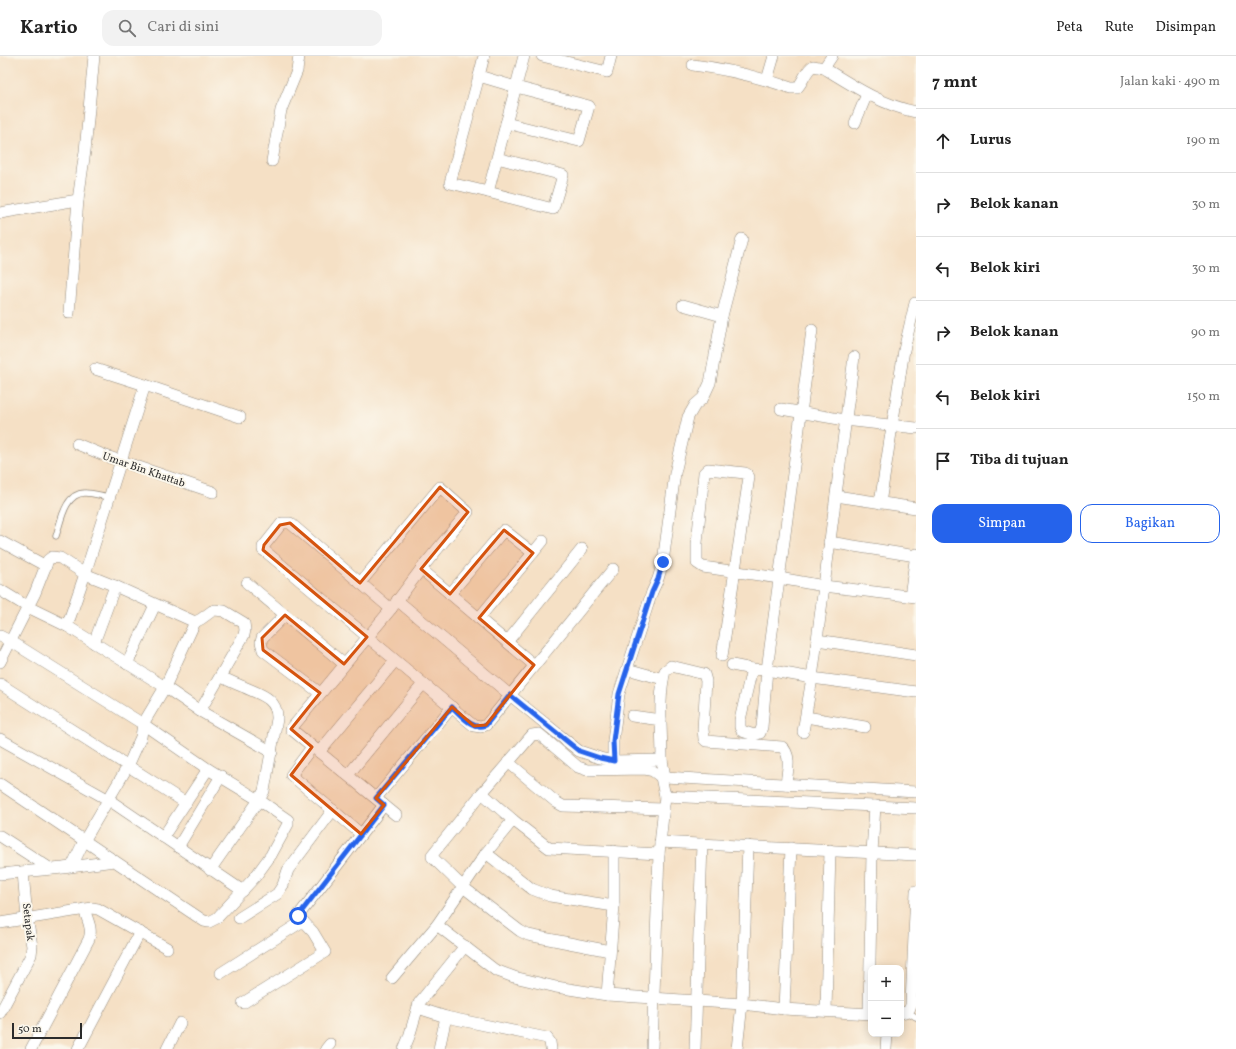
<!DOCTYPE html>
<html lang="id">
<head>
<meta charset="utf-8">
<style>
  :root { --surface:#fff; --page:#f2f2f2; --text:#222; --muted:#767676; --line:#e0e0e0; --accent:#2563eb }
  body { margin:0; font-family:Vollkorn,serif; background:var(--page); color:var(--text) }
  .controls { position:absolute; right:12px; bottom:12px; display:grid; overflow:hidden; border-radius:8px; box-shadow:0 2px 10px #0003 }
  .controls button { width:36px; height:36px; display:grid; place-items:center; padding:0; border:0; border-bottom:1px solid var(--line); background:var(--surface); color:var(--text); font:20px sans-serif }
  .scale { position:absolute; left:12px; bottom:10px; width:70px; box-sizing:border-box; padding-left:4px; border:2px solid #2b2b2b; border-top:0; font-size:11px; line-height:14px; white-space:nowrap; color:#2b2b2b; -webkit-text-stroke:3px #fbf7ec; paint-order:stroke }
  .stop { position:absolute; width:12px; height:12px; margin:-9px; border:3px solid #2563eb; border-radius:50%; background:#fff }
  .stop.end { background:#2563eb; border-color:#fff; box-shadow:0 1px 4px #0008 }
  .list { margin:0; padding:0; list-style:none }
  h2 { display:flex; justify-content:space-between; align-items:center; height:52px; margin:0; padding:0 16px; font-size:17px }
  h2 small { font-size:13px; font-weight:400; color:var(--muted) }
  .list li { display:grid; grid-template-columns:26px 1fr auto; gap:12px; align-items:center; box-sizing:border-box; height:64px; padding:0 16px; border-top:1px solid var(--line) }
  .list b { display:block; font-size:15px; white-space:nowrap }
  .list em { font-size:13px; font-style:normal; color:var(--muted) }
  .actions { display:flex; gap:8px; padding:12px 16px }
  .actions a { flex:1; padding:9px 0; border:1px solid var(--accent); border-radius:12px; text-align:center; font-size:14px; color:var(--accent) }
  .actions .main { background:var(--accent); color:#fff }
  .icon { flex:none; width:22px; height:22px; fill:none; stroke:currentColor; stroke-width:2; stroke-linecap:round; stroke-linejoin:round }
  .map { position:relative; flex:none; width:916px; height:993px; overflow:hidden }
  header { display:flex; align-items:center; gap:24px; box-sizing:border-box; height:56px; padding:0 20px; background:var(--surface); border-bottom:1px solid var(--line) }
  header strong { font-size:19px }
  nav { display:flex; gap:22px; margin-inline-start:auto; font-size:14px }
  .search { width:280px; height:36px; background:var(--page); display:flex; align-items:center; gap:10px; box-sizing:border-box; padding:0 14px; border-radius:12px; color:var(--muted); font-size:15px }
  main { display:flex }
  aside { flex:1; background:var(--surface) }
  .map>svg:first-child { display:block }
  .lines { fill:none; stroke-linecap:round; stroke-linejoin:round }
  .service-casing { stroke:#908678; stroke-width:7 }
  .minor-casing { stroke:#908678; stroke-width:12 }
  .service { stroke:#fff; stroke-width:5.5 }
  .minor { stroke:#fff; stroke-width:11 }
  .route { stroke:#2563eb; stroke-width:5 }
  .marked { fill:#d5540f; fill-opacity:0.2; stroke:#d5540f; stroke-width:3; stroke-linejoin:round }
  .labels { text-anchor:middle; stroke-width:4; stroke-linejoin:round; paint-order:stroke }
  .street-label { font-size:11px; fill:#2b2b2b; stroke:#fbf7ec }
</style>
</head>
<body>
<header>
<strong>Kartio</strong>
<div class="search"><svg class="icon" aria-label="search" viewBox="0 0 24 24"><circle cx="10" cy="10" r="6"/><path d="M15 15l6 6"/></svg>Cari di sini</div>
<nav><a>Peta</a><a>Rute</a><a>Disimpan</a></nav>
</header>
<main>
<div class="map">
<svg width="916" height="993" viewBox="0 0 916 993">
  <rect width="100%" height="100%" fill="#fbf7ec"/>
  <filter id="ink" filterUnits="userSpaceOnUse"><feTurbulence type="fractalNoise" baseFrequency=".025" numOctaves="2"/><feDisplacementMap in="SourceGraphic" scale="8" xChannelSelector="R" yChannelSelector="G"/><feConvolveMatrix kernelMatrix="1 2 1 2 8 2 1 2 1" color-interpolation-filters="sRGB"/></filter>
  <filter id="wash" filterUnits="userSpaceOnUse"><feTurbulence type="fractalNoise" baseFrequency=".012" numOctaves="4" result="noise"/><feDisplacementMap in="SourceGraphic" scale="16" xChannelSelector="R" yChannelSelector="G"/><feGaussianBlur stdDeviation="0.9" result="paint"/><feColorMatrix in="noise" values="0 0 0 0 0 0 0 0 0 0 0 0 0 0 0 0 0 1.4 0 .05"/><feComposite in="paint" operator="in"/></filter>
  <g filter="url(#wash)">
    <rect width="100%" height="100%" fill="#f5e0c5"/>
  </g>
  <g filter="url(#ink)">
    <g class="lines">
      <defs>
        <g id="service">
          <path d="M 56,480 C 61,465 65,437 85,437 C 93,437 102,440 110,441"/>
          <path d="M 907,956 L 916,961"/>
        </g>
        <g id="minor">
          <path d="M 542,0 L 607,16 L 611,0"/>
          <path d="M 693,9 C 726,13 759,21 791,32 L 797,32 C 804,25 805,15 813,10 L 824,12 C 853,30 882,49 916,56"/>
          <path d="M 824,12 L 832,0"/>
          <path d="M 479,20 L 484,0"/>
          <path d="M 767,24 L 774,0"/>
          <path d="M 855,67 L 867,38"/>
          <path d="M 497,102 L 563,119 L 553,153 L 488,136 L 524,0"/>
          <path d="M 272,105 L 281,54 L 297,15 L 299,0"/>
          <path d="M 488,136 L 450,127 L 479,20 L 516,31 L 589,50 L 579,85 L 506,67"/>
          <path d="M 0,157 L 78,144"/>
          <path d="M 683,249 L 722,260"/>
          <path d="M 69,257 L 78,144 L 85,95 L 94,0"/>
          <path d="M 812,274 L 767,614 L 762,671 L 760,677 L 754,679 L 742,675 L 740,671 L 740,664 L 752,613 L 767,614 L 812,622 L 916,636"/>
          <path d="M 95,313 L 145,329"/>
          <path d="M 781,353 L 845,364 L 916,372"/>
          <path d="M 77,388 L 106,400 L 213,436"/>
          <path d="M 836,440 L 916,452"/>
          <path d="M 880,447 L 904,294 L 915,247"/>
          <path d="M 0,485 L 46,510"/>
          <path d="M 829,486 L 916,500"/>
          <path d="M 421,513 L 534,609"/>
          <path d="M 247,527 L 344,608"/>
          <path d="M 360,527 L 440,431 L 468,456 L 421,513 L 391,553 L 291,673 L 396,759"/>
          <path d="M 0,534 L 28,551 L 67,570 L 165,631 L 200,655 L 272,696"/>
          <path d="M 450,538 L 504,474 L 533,497"/>
          <path d="M 910,540 L 916,498"/>
          <path d="M 397,544 L 510,639 L 579,695 L 600,702 L 613,705 L 662,704 L 665,721"/>
          <path d="M 391,553 L 290,467 L 282,467 L 263,491 L 263,494 L 266,496 L 474,670 L 481,671 L 486,669 L 613,513"/>
          <path d="M 285,559 L 262,582 L 261,586 L 263,594 L 320,637"/>
          <path d="M 479,562 L 543,485"/>
          <path d="M 67,570 L 85,518 L 145,329 L 240,361"/>
          <path d="M 0,580 L 12,586 L 143,668 L 208,713 L 259,744 L 288,764 L 288,768 L 271,799 L 255,821 L 217,862 L 209,866 L 204,865 L 0,728"/>
          <path d="M 817,584 L 916,599"/>
          <path d="M 507,586 L 582,493"/>
          <path d="M 94,587 L 115,530"/>
          <path d="M 722,600 L 749,421 L 747,418 L 745,417 L 708,413 L 704,417 L 697,487 L 697,507 L 703,511 L 779,522 L 824,530 L 916,541"/>
          <path d="M 0,606 L 35,537 L 48,504 L 52,501 L 60,502 L 85,518 L 115,530 L 195,566 L 201,563 L 212,555 L 215,554 L 224,555 L 244,567 L 245,574 L 244,579 L 200,655"/>
          <path d="M 127,608 L 155,549"/>
          <path d="M 732,609 L 752,613"/>
          <path d="M 627,613 L 663,623"/>
          <path d="M 0,628 L 186,747"/>
          <path d="M 632,660 L 661,664"/>
          <path d="M 806,661 L 865,671"/>
          <path d="M 803,676 L 812,622 L 854,301"/>
          <path d="M 0,683 L 109,744 L 243,835"/>
          <path d="M 312,691 L 291,719 L 361,778"/>
          <path d="M 319,696 L 395,605"/>
          <path d="M 662,704 C 662,676 658,641 665,615 L 671,610 L 704,618 L 706,625 L 703,673 L 704,683 L 706,685 L 782,691 C 792,699 787,717 786,728"/>
          <path d="M 613,705 L 613,685 L 619,638 L 652,536 L 658,523 L 663,506 L 675,417 L 688,361 L 695,349 L 703,342 L 710,327 L 722,260 L 742,183"/>
          <path d="M 508,706 L 556,746 L 563,750 L 664,753"/>
          <path d="M 348,719 L 423,628"/>
          <path d="M 482,737 L 513,764 L 549,792 L 659,798"/>
          <path d="M 665,740 L 916,752"/>
          <path d="M 376,742 L 452,651"/>
          <path d="M 0,780 L 51,813"/>
          <path d="M 163,781 L 208,713"/>
          <path d="M 660,786 L 916,799"/>
          <path d="M 178,791 L 221,720"/>
          <path d="M 486,797 L 532,833 L 550,840 L 614,850"/>
          <path d="M 72,810 L 84,785 L 128,710 L 141,681 L 143,668 L 165,631 L 195,566"/>
          <path d="M 210,814 L 259,744 L 264,735 L 277,663 C 278,642 259,638 244,631 C 236,628 228,624 221,621"/>
          <path d="M 0,818 L 63,812 L 114,805"/>
          <path d="M 239,862 L 277,838 L 283,829 L 288,814 L 333,754"/>
          <path d="M 0,867 L 92,852 L 98,853 L 167,892"/>
          <path d="M 437,869 L 495,914 L 514,921 L 556,931 L 607,939 L 742,948 L 784,953 L 871,958"/>
          <path d="M 610,895 L 528,879 L 520,875 L 463,831 L 432,801 L 432,799 L 482,737 L 532,679 L 539,678 L 578,711 L 587,714 L 644,713 L 653,715 L 661,721 L 665,721 L 916,736"/>
          <path d="M 221,917 L 303,865"/>
          <path d="M 392,922 L 437,869 L 486,797 L 513,764"/>
          <path d="M 607,939 L 614,850 L 614,795"/>
          <path d="M 243,947 L 325,896 L 313,876 L 298,860 L 384,749"/>
          <path d="M 418,952 L 446,961"/>
          <path d="M 784,953 L 791,792"/>
          <path d="M 826,955 L 830,794"/>
          <path d="M 0,957 L 31,899 L 32,890 L 27,862 L 23,816"/>
          <path d="M 869,957 L 872,796 L 875,750"/>
          <path d="M 901,957 C 907,956 910,955 911,948 L 916,835"/>
          <path d="M 31,993 L 89,883 C 93,873 87,863 84,853"/>
          <path d="M 78,993 L 140,876"/>
          <path d="M 167,993 L 180,967"/>
          <path d="M 326,993 L 330,988"/>
          <path d="M 404,993 L 409,981 L 419,947 L 465,890"/>
          <path d="M 439,993 L 446,961 L 547,982 L 550,986 L 551,993"/>
          <path d="M 652,993 L 659,798 L 665,740 L 661,721"/>
          <path d="M 695,993 L 702,788"/>
          <path d="M 737,993 L 742,948 L 748,790"/>
          <path d="M 886,993 L 887,978"/>
        </g>
      </defs>
      <use href="#service" class="service-casing"/>
      <use href="#minor" class="minor-casing"/>
      <use href="#service" class="service"/>
      <use href="#minor" class="minor"/>
    </g>
  </g>
  <g class="lines" filter="url(#ink)">
    <path class="route" d="M 298,860 L 384,749 L 376,742 L 452,651 C 461,659 473,675 486,669 L 510,639 L 579,695 L 600,702 L 614,705 L 613,685 L 619,638 L 652,536 L 658,523 L 663,506"/>
  </g>
  <path class="marked" d="M 440,431 L 468,456 L 421,513 L 450,538 L 504,474 L 533,497 L 479,562 L 534,609 L 486,669 L 474,670 L 452,651 L 376,742 L 384,749 L 361,778 L 291,719 L 312,691 L 291,673 L 320,637 L 263,594 L 262,582 L 285,559 L 344,608 L 367,581 L 263,494 L 264,489 L 280,469 L 290,467 L 360,527 Z"/>
  <g class="labels">
    <g class="street-label">
      <text transform="translate(144 413) rotate(19)" y="4">Umar Bin Khattab</text>
      <text transform="translate(29 866) rotate(83)" y="4">Setapak</text>
    </g>
  </g>
</svg>
<div class="controls">
<button>+</button>
<button>−</button>
</div>
<div class="scale">50 m</div>
<div class="stop" style="left:298px;top:860px"></div>
<div class="stop end" style="left:663px;top:506px"></div>
</div>
<aside>
<h2>7 mnt<small>Jalan kaki · 490 m</small></h2>
<ul class="list">
<li><svg class="icon" aria-label="ahead" viewBox="0 0 24 24"><path d="M12 20V5M6 11l6-6 6 6"/></svg><div><b>Lurus</b></div><em>190 m</em></li>
<li><svg class="icon" aria-label="right" viewBox="0 0 24 24"><path d="M7 20v-9h11M14 6l5 5-5 5"/></svg><div><b>Belok kanan</b></div><em>30 m</em></li>
<li><svg class="icon" aria-label="left" viewBox="0 0 24 24"><path d="M17 20v-9H6M10 6l-5 5 5 5"/></svg><div><b>Belok kiri</b></div><em>30 m</em></li>
<li><svg class="icon" aria-label="right" viewBox="0 0 24 24"><path d="M7 20v-9h11M14 6l5 5-5 5"/></svg><div><b>Belok kanan</b></div><em>90 m</em></li>
<li><svg class="icon" aria-label="left" viewBox="0 0 24 24"><path d="M17 20v-9H6M10 6l-5 5 5 5"/></svg><div><b>Belok kiri</b></div><em>150 m</em></li>
<li><svg class="icon" aria-label="arrive" viewBox="0 0 24 24"><path d="M6 21V4h12l-3 4 3 4H6"/></svg><div><b>Tiba di tujuan</b></div></li>
</ul>
<div class="actions"><a class="main">Simpan</a><a>Bagikan</a></div>
</aside>
</main>
</body>
</html>
